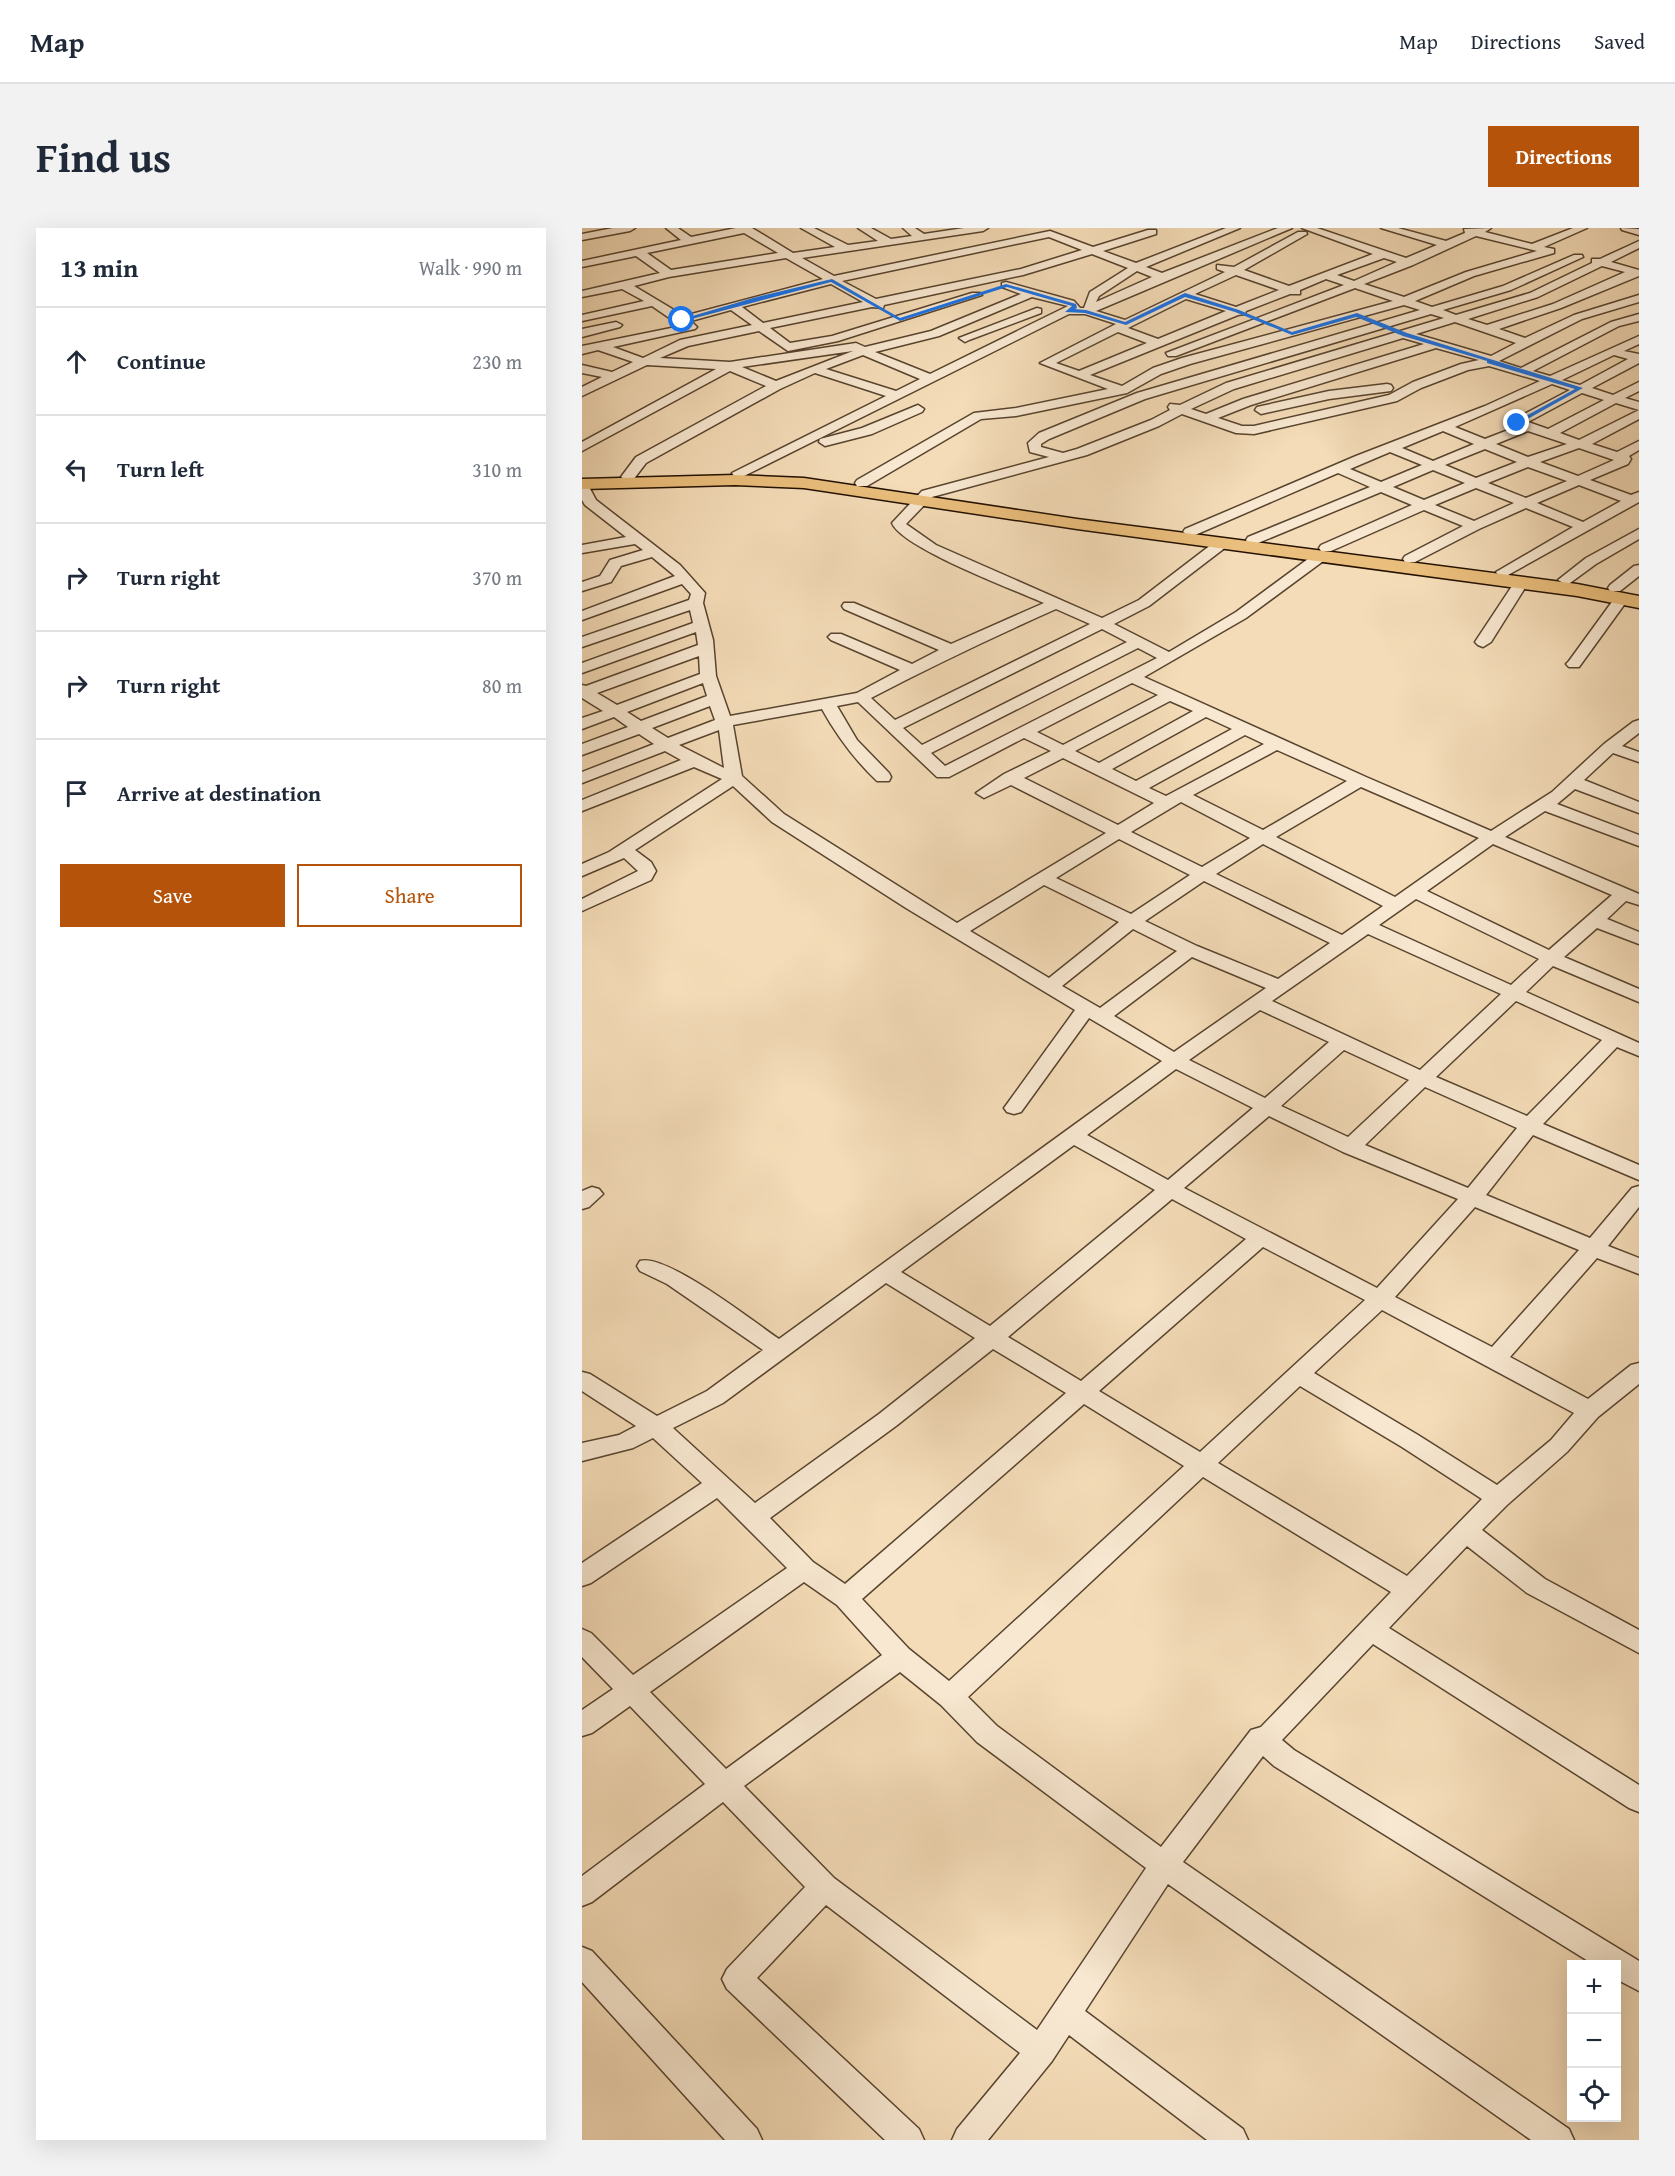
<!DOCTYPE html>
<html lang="en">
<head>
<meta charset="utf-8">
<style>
  :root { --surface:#fff; --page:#f2f2f3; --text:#1f2937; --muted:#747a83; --line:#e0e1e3; --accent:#b45309 }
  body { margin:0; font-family:"Gentium Book Plus",serif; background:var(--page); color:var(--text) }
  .controls { position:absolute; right:18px; bottom:18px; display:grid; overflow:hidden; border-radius:0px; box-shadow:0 6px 24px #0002 }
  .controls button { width:54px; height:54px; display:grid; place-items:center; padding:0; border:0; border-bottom:2px solid var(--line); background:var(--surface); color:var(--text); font:30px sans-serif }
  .stop { position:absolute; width:18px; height:18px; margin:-14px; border:4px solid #1a73e8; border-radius:50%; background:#fff }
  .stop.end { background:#1a73e8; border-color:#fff; box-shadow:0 2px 6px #0008 }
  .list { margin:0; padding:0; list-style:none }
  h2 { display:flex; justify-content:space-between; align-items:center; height:78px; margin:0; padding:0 24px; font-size:26px }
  h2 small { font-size:20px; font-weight:400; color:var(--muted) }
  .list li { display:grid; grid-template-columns:39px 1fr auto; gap:18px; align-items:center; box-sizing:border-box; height:108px; padding:0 24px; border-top:2px solid var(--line) }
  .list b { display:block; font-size:22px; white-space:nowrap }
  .list em { font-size:20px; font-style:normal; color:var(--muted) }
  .actions { display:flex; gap:12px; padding:18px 24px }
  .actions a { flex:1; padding:14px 0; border:2px solid var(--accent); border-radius:0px; text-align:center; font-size:21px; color:var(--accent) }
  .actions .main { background:var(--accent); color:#fff }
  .icon { flex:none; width:33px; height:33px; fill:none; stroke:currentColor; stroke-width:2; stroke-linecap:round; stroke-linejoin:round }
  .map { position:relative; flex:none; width:1057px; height:1912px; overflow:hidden; border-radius:0px }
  header { display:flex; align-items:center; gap:36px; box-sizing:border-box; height:84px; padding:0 30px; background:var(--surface); border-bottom:2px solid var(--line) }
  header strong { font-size:28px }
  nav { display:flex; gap:33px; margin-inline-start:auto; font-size:21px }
  .intro { display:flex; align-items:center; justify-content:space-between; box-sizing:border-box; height:144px; padding:0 36px }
  h1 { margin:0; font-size:42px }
  .button { padding:15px 27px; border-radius:0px; background:var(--accent); color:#fff; font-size:21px; font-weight:700 }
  main { display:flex; gap:36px; padding:0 36px }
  aside { flex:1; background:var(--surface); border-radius:0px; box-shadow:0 6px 24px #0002 }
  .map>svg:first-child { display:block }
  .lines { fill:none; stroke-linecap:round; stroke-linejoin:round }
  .minor-casing { stroke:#58442e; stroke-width:3 }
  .major-casing { stroke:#241100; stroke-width:3 }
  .minor { fill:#f8e8d1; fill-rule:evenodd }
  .major { fill:#eabe7c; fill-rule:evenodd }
  .route { fill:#1a73e8 }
</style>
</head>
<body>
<header>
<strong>Map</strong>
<nav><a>Map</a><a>Directions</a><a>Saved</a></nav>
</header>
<div class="intro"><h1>Find us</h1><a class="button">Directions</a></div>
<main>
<aside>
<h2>13 min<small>Walk · 990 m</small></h2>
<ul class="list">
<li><svg class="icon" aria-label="ahead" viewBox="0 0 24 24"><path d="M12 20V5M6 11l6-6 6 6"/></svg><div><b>Continue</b></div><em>230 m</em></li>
<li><svg class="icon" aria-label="left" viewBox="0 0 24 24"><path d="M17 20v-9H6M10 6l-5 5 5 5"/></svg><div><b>Turn left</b></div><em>310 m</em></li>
<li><svg class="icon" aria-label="right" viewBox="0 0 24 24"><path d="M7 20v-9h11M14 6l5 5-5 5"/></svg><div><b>Turn right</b></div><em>370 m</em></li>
<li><svg class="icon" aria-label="right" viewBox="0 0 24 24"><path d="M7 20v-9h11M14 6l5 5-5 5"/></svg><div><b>Turn right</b></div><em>80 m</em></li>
<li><svg class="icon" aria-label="arrive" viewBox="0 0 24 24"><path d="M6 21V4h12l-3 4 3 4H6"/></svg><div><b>Arrive at destination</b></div></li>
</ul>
<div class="actions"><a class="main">Save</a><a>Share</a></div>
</aside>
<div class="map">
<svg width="1057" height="1912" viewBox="0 0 1057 1912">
  <rect width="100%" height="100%" fill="#f4dcb8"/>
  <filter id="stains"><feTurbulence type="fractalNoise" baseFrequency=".00333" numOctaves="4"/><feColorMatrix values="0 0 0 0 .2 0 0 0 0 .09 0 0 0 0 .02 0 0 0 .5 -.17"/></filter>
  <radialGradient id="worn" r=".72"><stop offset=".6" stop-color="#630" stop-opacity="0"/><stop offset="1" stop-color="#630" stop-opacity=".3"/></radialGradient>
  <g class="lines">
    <defs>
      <g id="minor">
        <path d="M 31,0 L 53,0 L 48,3 L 0,12 L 0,6 Z"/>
        <path d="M 84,0 L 96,0 L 109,9 L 154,0 L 170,0 L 211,25 L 253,19 L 219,0 L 232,0 L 266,17 L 296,13 L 276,0 L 289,0 L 309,11 L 330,8 L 321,0 L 333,0 L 342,6 L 382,0 L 406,0 L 401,3 L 220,30 L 252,48 L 468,3 L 511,19 L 566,2 L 574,2 L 574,6 L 521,23 L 554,35 L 644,0 L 658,0 L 564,39 L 580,45 L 696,0 L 710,0 L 514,83 L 543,92 L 643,44 L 635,41 L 635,37 L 652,39 L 716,4 L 724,4 L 725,6 L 662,42 L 707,58 L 791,26 L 720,0 L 735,0 L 824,30 L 855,17 L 799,0 L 816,0 L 864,13 L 883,5 L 882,1 L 909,0 L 903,4 L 950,16 L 991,0 L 1005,0 L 962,19 L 972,21 L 972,25 L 892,48 L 833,73 L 850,79 L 921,58 L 992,27 L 1000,27 L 1001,29 L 929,62 L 861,82 L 874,87 L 948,65 L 1010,35 L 1010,31 L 1018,31 L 1057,13 L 1057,20 L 1029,34 L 1057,42 L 1057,48 L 979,80 L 917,101 L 943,110 L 992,87 L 1057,67 L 1057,74 L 1000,91 L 917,133 L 939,140 L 1029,94 L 1057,86 L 1057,93 L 1037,98 L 951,143 L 968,148 L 1057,108 L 1057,116 L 1042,123 L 1057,126 L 1057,135 L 1010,160 L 1031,167 L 1057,154 L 1057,163 L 1043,170 L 1057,174 L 1057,182 L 1034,175 L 978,205 L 997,212 L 1057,182 L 1057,191 L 1010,216 L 1035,224 L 1057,213 L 1057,222 L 1047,228 L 1049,231 L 1046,236 L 1008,252 L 1049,267 L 1057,264 L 1057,274 L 926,347 L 916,347 L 914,344 L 991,299 L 944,280 L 897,301 L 833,334 L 823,334 L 821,331 L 823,328 L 881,298 L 842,282 L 749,323 L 739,323 L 737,320 L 739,317 L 830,277 L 799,264 L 676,315 L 666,315 L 664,312 L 666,309 L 788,259 L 756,245 L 613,307 L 608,308 L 601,304 L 603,301 L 774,228 L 903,178 L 958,153 L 907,138 L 886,142 L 839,160 L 815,173 L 672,206 L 654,205 L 600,186 L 577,198 L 505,227 L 350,269 L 324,296 L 354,317 L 520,390 L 557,372 L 634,313 L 644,313 L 646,316 L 644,319 L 567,378 L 532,396 L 587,424 L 654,384 L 734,325 L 744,325 L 746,328 L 744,331 L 664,390 L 562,449 L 784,549 L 909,603 L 970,564 L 1022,516 L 1051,494 L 1057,492 L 1057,505 L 1040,518 L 1057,524 L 1057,534 L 1031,525 L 1002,552 L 1057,574 L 1057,585 L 993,561 L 975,576 L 1057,607 L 1057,618 L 963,583 L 923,609 L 1057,666 L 1057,677 L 1044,673 L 1025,691 L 1057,704 L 1057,716 L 1015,700 L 982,729 L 1057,761 L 1057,774 L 971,738 L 944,764 L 1057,815 L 1057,828 L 1035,819 L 961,896 L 1057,937 L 1057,952 L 951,907 L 904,967 L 1008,1010 L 1050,960 L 1057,958 L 1057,979 L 1026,1018 L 1057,1030 L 1057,1046 L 1015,1030 L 928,1129 L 1006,1171 L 1049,1137 L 1057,1135 L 1057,1156 L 1016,1189 L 985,1224 L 925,1277 L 900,1302 L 963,1351 L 1057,1402 L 1057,1425 L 945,1365 L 885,1318 L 807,1400 L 1057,1557 L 1057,1584 L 1047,1580 L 791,1416 L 700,1512 L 712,1522 L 1057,1733 L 1057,1763 L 1034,1751 L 1034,1736 L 1011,1736 L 692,1538 L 681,1528 L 601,1634 L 987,1901 L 992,1912 L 949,1912 L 586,1656 L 503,1783 L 661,1901 L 666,1912 L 625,1912 L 487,1807 L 470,1833 L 406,1912 L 370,1912 L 375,1901 L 438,1825 L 244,1677 L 175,1750 L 337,1901 L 342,1912 L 303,1912 L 145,1761 L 140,1751 L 145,1741 L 223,1659 L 141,1574 L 10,1674 L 0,1678 L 0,1648 L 123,1556 L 48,1478 L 10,1505 L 0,1508 L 0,1482 L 31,1461 L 0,1429 L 0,1401 L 9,1405 L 51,1447 L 205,1340 L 135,1270 L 9,1355 L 0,1358 L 0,1335 L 120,1255 L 71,1210 L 51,1220 L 0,1233 L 0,1215 L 37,1207 L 54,1198 L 0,1163 L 0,1144 L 8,1146 L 75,1188 L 125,1163 L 181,1122 L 85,1056 L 58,1043 L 55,1038 L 58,1033 C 84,1025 172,1094 197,1111 L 580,833 L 507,790 L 439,884 L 432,886 L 425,884 L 422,880 L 425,876 L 493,782 L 324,680 L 190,594 L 151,558 L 53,622 L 69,634 L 74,643 L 69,652 L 0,683 L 0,671 L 56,643 L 42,630 L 0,648 L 0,636 L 27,624 L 140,551 L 112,539 L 0,583 L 0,572 L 99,532 L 83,523 L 0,555 L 0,544 L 72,516 L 57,506 L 0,527 L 0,516 L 46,499 L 32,489 L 0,501 L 0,490 L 21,483 L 0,470 L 0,457 L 4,458 L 116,417 L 114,404 L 0,445 L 0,435 L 111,395 L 108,382 L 0,419 L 0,409 L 107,372 L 109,366 L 100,356 L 0,392 L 0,383 L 93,348 L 70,329 L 39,338 L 29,354 L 0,363 L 0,354 L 18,348 L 28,332 L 61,322 L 53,316 L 0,325 L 0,317 L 44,309 L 3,277 L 0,272 L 0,254 L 5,255 L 14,272 L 98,337 L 123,365 L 121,375 L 131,412 L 134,448 L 148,488 L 275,465 L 318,442 L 249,412 L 246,409 L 249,406 L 259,406 L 330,436 L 357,422 L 262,381 L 260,378 L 262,375 L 272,375 L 369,416 L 462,375 C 433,362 320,320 310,295 L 340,263 L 467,229 L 448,224 L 446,215 L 457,205 L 555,165 L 838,82 L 822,77 L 608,136 L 579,146 L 545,165 L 434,188 L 399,191 L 285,258 L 275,258 L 273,255 L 275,252 L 392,185 L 434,180 L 526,161 L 458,135 L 534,96 L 503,86 L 487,86 L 162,248 L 152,248 L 150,245 L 304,168 L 233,145 L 198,161 L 64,235 L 51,252 L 46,253 L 39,249 L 54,229 L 184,158 L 148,143 L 0,223 L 0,214 L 134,141 L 65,137 L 0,168 L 0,159 L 20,149 L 0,145 L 0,137 L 30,144 L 51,134 L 16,122 L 0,126 L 0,118 L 99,98 L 70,78 L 0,93 L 0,87 L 62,73 L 40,61 L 0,69 L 0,63 L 78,45 L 54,28 L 0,39 L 0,33 L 99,12 ZM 162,5 L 196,25 L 89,42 L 65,25 ZM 894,8 L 955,23 L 884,44 L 822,69 L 782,56 L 831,37 ZM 467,9 L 500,22 L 439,41 L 294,71 L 260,53 ZM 510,26 L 546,40 L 508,64 L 502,80 L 498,80 L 492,73 L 424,54 L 420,55 L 420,59 L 439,66 L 349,103 L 283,119 L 274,115 L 148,134 L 78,130 L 106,118 L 177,103 L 206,123 L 256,113 L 400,67 L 398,65 L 390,65 L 250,108 L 208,115 L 188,100 L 290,79 L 301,80 L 302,77 L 441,47 ZM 204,30 L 241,51 L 102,88 L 52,58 L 87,49 ZM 802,30 L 815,34 L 772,53 L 755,47 ZM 1020,38 L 1043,44 L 971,76 L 905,97 L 886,91 L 956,69 ZM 555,43 L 570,49 L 514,74 L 517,68 ZM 654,47 L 697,62 L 654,79 L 613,66 ZM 744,51 L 762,57 L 584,125 L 586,128 L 594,128 L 773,60 L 811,73 L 600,130 L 571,140 L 540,158 L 508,147 L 656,87 L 663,86 L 664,83 L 708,66 L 718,66 L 718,62 ZM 249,56 L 281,74 L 181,95 L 160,79 ZM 450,69 L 486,78 L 348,146 L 293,124 L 357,108 ZM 604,71 L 644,83 L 576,111 L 546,100 ZM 149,82 L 170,97 L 98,112 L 61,130 L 31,119 L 113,101 L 115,99 L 109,93 ZM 849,86 L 862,90 L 644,155 L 598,177 L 588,176 L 586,179 L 588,182 L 569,192 L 495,221 L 481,225 L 459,219 L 459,216 L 467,211 L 563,171 ZM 873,94 L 934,115 L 909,128 L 834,106 ZM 536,104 L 565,115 L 497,143 L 474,135 ZM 821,110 L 842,116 L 661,171 L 624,186 L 609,181 L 652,161 ZM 854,120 L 897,132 L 879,136 L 831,154 L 807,167 L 672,198 L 660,198 L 636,190 L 669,177 ZM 271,123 L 194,153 L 160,139 ZM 281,127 L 338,151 L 314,163 L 244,141 ZM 1032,127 L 1046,131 L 998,157 L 980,152 ZM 970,156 L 988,162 L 931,192 L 929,195 L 934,199 L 903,211 L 873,199 ZM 1000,165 L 1022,172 L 966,201 L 946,194 ZM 861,203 L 892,216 L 851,233 L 820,220 ZM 946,203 L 985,216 L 946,229 L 914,216 ZM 997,220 L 1032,232 L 996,248 L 958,234 ZM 903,221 L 935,234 L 894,250 L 863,237 ZM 808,224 L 840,237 L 799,254 L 768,241 ZM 946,239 L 985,253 L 944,270 L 906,255 ZM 851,242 L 883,255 L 842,272 L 811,259 ZM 997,257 L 1039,273 L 1001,294 L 955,275 ZM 894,260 L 932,275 L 892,293 L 853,277 ZM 474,381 L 508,396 L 313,492 L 289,470 C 350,438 411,409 474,381 ZM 520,401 L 545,414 L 340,517 L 321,500 ZM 556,420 L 575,430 L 363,538 L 349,525 ZM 117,428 L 118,446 L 35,477 L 15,465 ZM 121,455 L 125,468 L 59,493 L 45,484 ZM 550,455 L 576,467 L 481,517 L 455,504 ZM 588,473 L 611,483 L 517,535 L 493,523 ZM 276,474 L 355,549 L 367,549 L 442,510 L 469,523 L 422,546 L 394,565 L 402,570 L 429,557 L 524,605 L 375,695 L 202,586 L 160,548 L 151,497 L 240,481 C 255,508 273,532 295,553 L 307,553 L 309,549 L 307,545 L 275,512 L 255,478 ZM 128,478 L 133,492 L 86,510 L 70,500 ZM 624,489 L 650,501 L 554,553 L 530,541 ZM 137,502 L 142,540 L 97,517 ZM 663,507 L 682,516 L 584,568 L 567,560 ZM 695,522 L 765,553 L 681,602 L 611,567 ZM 481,530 L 572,575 L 536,597 L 442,550 ZM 779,559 L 897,610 L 813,669 L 694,609 ZM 599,574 L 668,610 L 620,639 L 549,604 ZM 537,611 L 608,647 L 549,686 L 474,650 ZM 681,616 L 801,678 L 760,707 L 634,646 ZM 911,616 L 1030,667 L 967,722 L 845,663 ZM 622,653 L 748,715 L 696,751 L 615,718 L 563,693 ZM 462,657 L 537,694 L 467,750 L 388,703 ZM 834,671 L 957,731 L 929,757 L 797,697 ZM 551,701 L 595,723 L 518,780 L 480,758 ZM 786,706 L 919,766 L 838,842 L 690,773 ZM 610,729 L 684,760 L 592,824 L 532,788 ZM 934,773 L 1020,812 L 945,888 L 854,849 ZM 678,782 L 747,814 L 683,870 L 607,832 ZM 762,822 L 827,852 L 766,909 L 699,878 ZM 594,841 L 671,880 L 586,952 L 505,907 ZM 843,859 L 935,900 L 886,960 L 783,917 ZM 687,888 L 761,924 L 876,971 L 795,1060 L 602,960 ZM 492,917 L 573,962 L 408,1098 L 319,1044 ZM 590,971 L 664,1011 L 499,1153 L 426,1109 ZM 893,979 L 997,1022 L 910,1119 L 813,1069 ZM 681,1019 L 783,1072 L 618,1224 L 517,1163 ZM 304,1055 L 393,1110 L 297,1186 L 173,1275 L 91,1200 L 141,1175 ZM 800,1082 L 992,1185 L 969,1212 L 915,1257 L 836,1207 L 732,1145 ZM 411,1121 L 484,1165 L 263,1356 L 231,1334 L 188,1290 L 314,1198 ZM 718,1158 L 820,1219 L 900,1271 L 825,1348 L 636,1235 ZM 502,1176 L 602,1238 L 367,1453 L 327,1421 L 280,1371 ZM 621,1249 L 809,1364 L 679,1499 L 669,1502 L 579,1619 L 415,1498 L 386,1469 ZM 222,1354 L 255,1377 L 300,1427 L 144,1541 L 68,1464 ZM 318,1444 L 359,1477 L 395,1514 L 564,1640 L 455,1802 L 252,1650 L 162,1558 Z"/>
        <path d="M 1039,0 L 1057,1 L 1057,7 L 1040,2 Z"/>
        <path d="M 455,80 L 459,81 L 459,85 L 387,112 L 383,114 L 377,110 Z"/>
        <path d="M 34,94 L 40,97 L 38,99 L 0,109 L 0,101 Z"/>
        <path d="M 805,156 L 809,157 L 811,160 L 809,163 L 747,171 L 679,186 L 673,182 L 675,179 L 747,163 Z"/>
        <path d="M 336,177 L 342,181 L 340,184 L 290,206 L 243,218 L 237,214 L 238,211 L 280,200 Z"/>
        <path d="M 1057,301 L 1057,311 L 1014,336 L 988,355 L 983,356 L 976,352 L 1004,330 Z"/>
        <path d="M 1057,337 L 1057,348 L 1038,363 L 1028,363 L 1026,360 L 1028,357 L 1052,338 Z"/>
        <path d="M 939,351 L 946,355 L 909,414 L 901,419 L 896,417 L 893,414 L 932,355 Z"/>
        <path d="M 1040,366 L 1047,370 L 997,439 L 987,439 L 984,436 L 987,433 L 1035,367 Z"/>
        <path d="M 10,959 L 17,961 L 21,966 L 7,979 L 0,981 L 0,963 Z"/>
        <path d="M 0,1719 L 10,1723 L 175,1901 L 180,1912 L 143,1912 L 0,1754 Z"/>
      </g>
      <path id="major" d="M 153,247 L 222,250 L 495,291 L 995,356 L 1057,368 L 1057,380 L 995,368 L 495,301 L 222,260 L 153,257 L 0,261 L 0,251 Z"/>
    </defs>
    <use href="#minor" class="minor-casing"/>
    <use href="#major" class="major-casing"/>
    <use href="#minor" class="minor"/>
    <use href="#major" class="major"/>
  </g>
  <path class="route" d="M 250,51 L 318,90 L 424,56 L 494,76 L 495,80 L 493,81 L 504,82 L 543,94 L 603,65 L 657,82 L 710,104 L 775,85 L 825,105 L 1001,160 L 935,197 L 933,194 L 993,161 L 905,135 L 905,133 L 821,108 L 774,89 L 710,107 L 653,84 L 603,69 L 544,97 L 503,85 L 483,84 L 490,78 L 425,59 L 318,93 L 249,54 L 102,93 L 97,92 L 171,70 Z"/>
  <rect width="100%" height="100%" filter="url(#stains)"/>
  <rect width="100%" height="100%" fill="url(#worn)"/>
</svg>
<div class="controls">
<button>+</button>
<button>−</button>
<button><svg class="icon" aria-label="locate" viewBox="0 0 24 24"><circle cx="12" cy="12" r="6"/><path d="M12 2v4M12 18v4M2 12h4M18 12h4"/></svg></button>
</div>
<div class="stop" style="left:100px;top:92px"></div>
<div class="stop end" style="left:935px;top:195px"></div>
</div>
</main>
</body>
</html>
